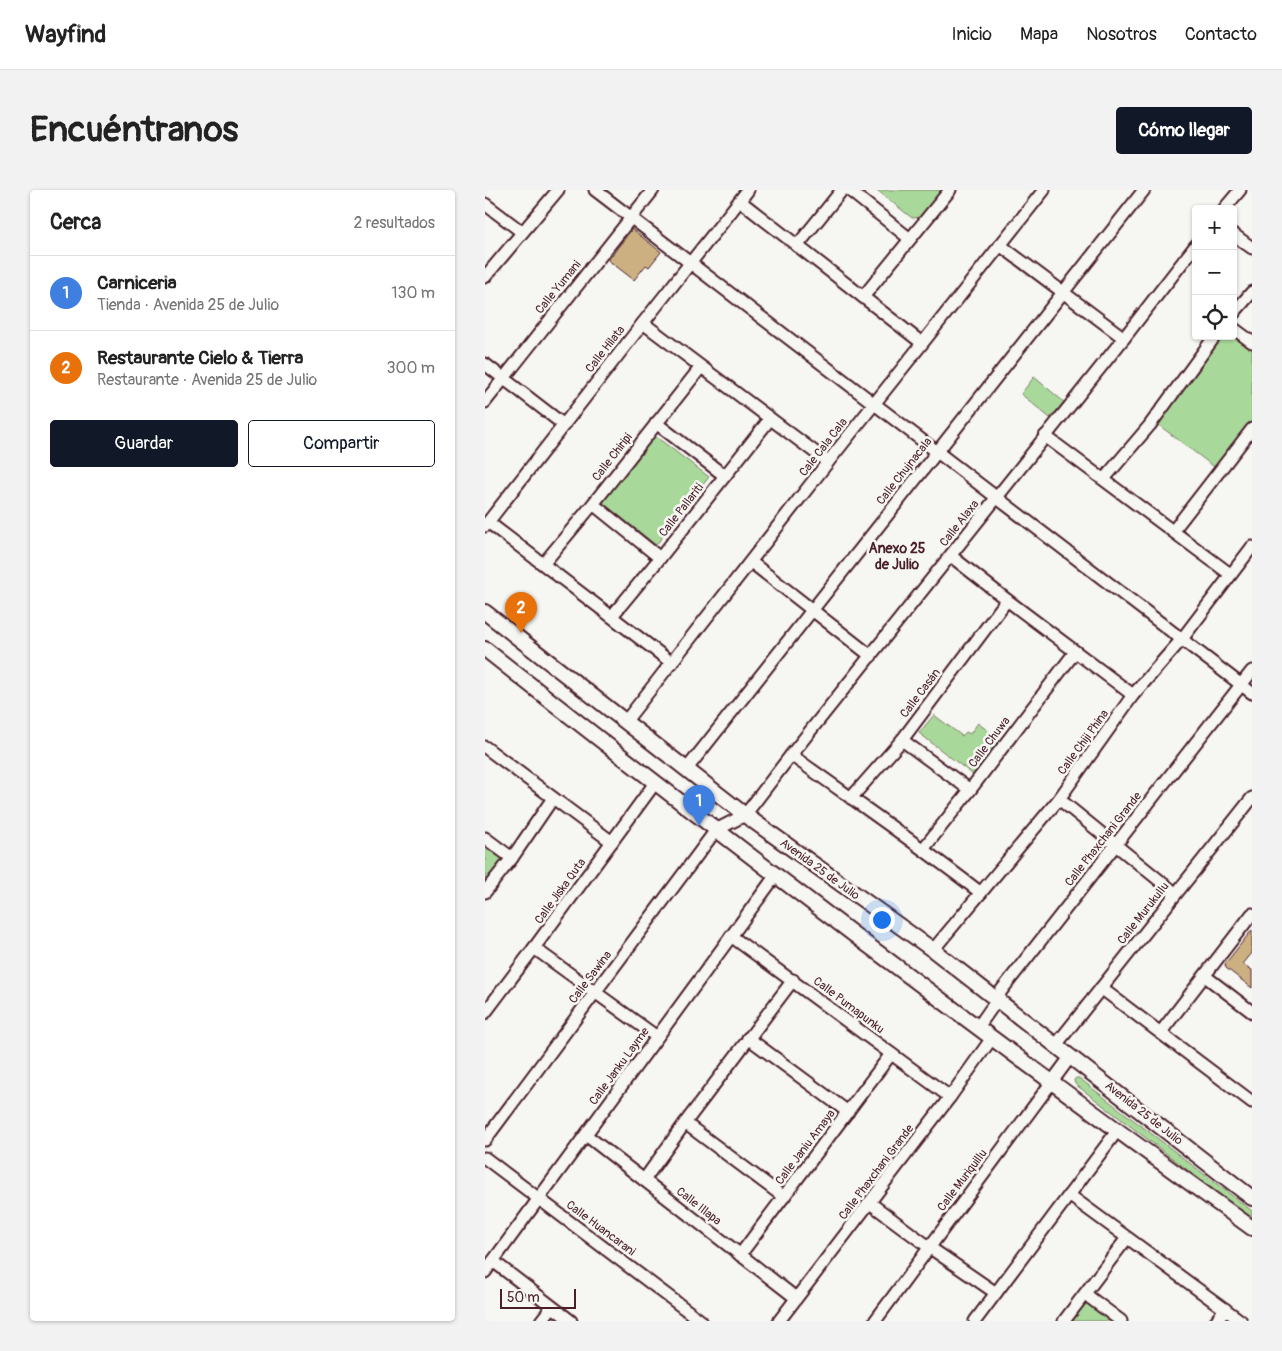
<!DOCTYPE html>
<html lang="es">
<head>
<meta charset="utf-8">
<style>
  :root { --surface:#fff; --page:#f2f2f2; --text:#222; --muted:#767676; --line:#e0e0e0; --accent:#111827 }
  body { margin:0; font-family:Pangolin,sans-serif; background:var(--page); color:var(--text) }
  .controls { position:absolute; right:15px; top:15px; display:grid; overflow:hidden; border-radius:5px; box-shadow:0 1px 4px #0004 }
  .controls button { width:45px; height:45px; display:grid; place-items:center; padding:0; border:0; border-bottom:1px solid var(--line); background:var(--surface); color:var(--text); font:25px sans-serif }
  .scale { position:absolute; left:15px; bottom:12px; width:76px; box-sizing:border-box; padding-left:5px; border:2px solid #4a1f2b; border-top:0; font-size:14px; line-height:18px; white-space:nowrap; color:#4a1f2b; -webkit-text-stroke:4px #f6f6f2; paint-order:stroke }
  .you { position:absolute; left:396px; top:729px; width:18px; height:18px; margin:-12px; border:4px solid #fff; border-radius:50%; background:#1a73e8; box-shadow:0 0 0 8px #1a73e833 }
  .badge { display:grid; place-items:center; width:32px; height:32px; border-radius:50%; background:var(--accent); color:#fff; font-size:16px; font-weight:700 }
  .pin { position:absolute; translate:-50% -41px; filter:drop-shadow(0 1px 2px #0008) }
  .pin::after { content:''; position:absolute; top:26px; width:18px; height:15px; background:inherit; clip-path:polygon(0 0,100% 0,50% 100%) }
  .list { margin:0; padding:0; list-style:none }
  h2 { display:flex; justify-content:space-between; align-items:center; height:65px; margin:0; padding:0 20px; font-size:21px }
  h2 small { font-size:16px; font-weight:400; color:var(--muted) }
  .list li { display:grid; grid-template-columns:32px 1fr auto; gap:15px; align-items:center; box-sizing:border-box; height:75px; padding:0 20px; border-top:1px solid var(--line) }
  .list b { display:block; font-size:19px; white-space:nowrap }
  .list p { margin:0; font-size:16px; white-space:nowrap; color:var(--muted) }
  .list em { font-size:16px; font-style:normal; color:var(--muted) }
  .actions { display:flex; gap:10px; padding:15px 20px }
  .actions a { flex:1; padding:11px 0; border:1px solid var(--accent); border-radius:5px; text-align:center; font-size:18px; color:var(--accent) }
  .actions .main { background:var(--accent); color:#fff }
  .icon { flex:none; width:28px; height:28px; fill:none; stroke:currentColor; stroke-width:2; stroke-linecap:round; stroke-linejoin:round }
  .map { position:relative; flex:none; width:767px; height:1131px; overflow:hidden; border-radius:5px }
  header { display:flex; align-items:center; gap:30px; box-sizing:border-box; height:70px; padding:0 25px; background:var(--surface); border-bottom:1px solid var(--line) }
  header strong { font-size:24px }
  nav { display:flex; gap:28px; margin-inline-start:auto; font-size:18px }
  .intro { display:flex; align-items:center; justify-content:space-between; box-sizing:border-box; height:120px; padding:0 30px }
  h1 { margin:0; font-size:35px }
  .button { padding:12px 22px; border-radius:5px; background:var(--accent); color:#fff; font-size:18px; font-weight:700 }
  main { display:flex; gap:30px; padding:0 30px }
  aside { flex:1; background:var(--surface); border-radius:5px; box-shadow:0 1px 4px #0004 }
  .map>svg:first-child { display:block }
  .green { fill:#a9d99a; stroke:#7a7c62 }
  .building { fill:#ccb081; stroke:#4a1f2b }
  .lines { fill:none; stroke-linecap:round; stroke-linejoin:round }
  .minor-casing { stroke:#4a1f2b; stroke-width:15 }
  .major-casing { stroke:#4a1f2b; stroke-width:18 }
  .minor { stroke:#f6f6f2; stroke-width:11 }
  .major { stroke:#f6f6f2; stroke-width:14 }
  .labels { text-anchor:middle; stroke-width:5; stroke-linejoin:round; paint-order:stroke }
  .street-label { font-size:12px; fill:#4a1f2b; stroke:#f6f6f2 }
  .neighbourhood-label { font-size:14px; font-weight:bold; fill:#4a1f2b; stroke:#f6f6f2 }
</style>
</head>
<body>
<header>
<strong>Wayfind</strong>
<nav><a>Inicio</a><a>Mapa</a><a>Nosotros</a><a>Contacto</a></nav>
</header>
<div class="intro"><h1>Encuéntranos</h1><a class="button">Cómo llegar</a></div>
<main>
<aside>
<h2>Cerca<small>2 resultados</small></h2>
<ul class="list">
<li><span class="badge" style="background:#3f7fe0">1</span><div><b>Carniceria</b><p>Tienda · Avenida 25 de Julio</p></div><em>130 m</em></li>
<li><span class="badge" style="background:#e8710a">2</span><div><b>Restaurante Cielo &amp; Tierra</b><p>Restaurante · Avenida 25 de Julio</p></div><em>300 m</em></li>
</ul>
<div class="actions"><a class="main">Guardar</a><a>Compartir</a></div>
</aside>
<div class="map">
<svg width="767" height="1131" viewBox="0 0 767 1131">
  <rect width="100%" height="100%" fill="#f6f6f2"/>
  <filter id="ink" filterUnits="userSpaceOnUse"><feTurbulence type="fractalNoise" baseFrequency=".02" numOctaves="2"/><feDisplacementMap in="SourceGraphic" scale="10" xChannelSelector="R" yChannelSelector="G"/><feConvolveMatrix kernelMatrix="1 2 1 2 8 2 1 2 1" color-interpolation-filters="sRGB"/></filter>
  <g filter="url(#ink)">
    <g class="green">
      <path d="M 392,0 L 459,0 L 437,27 L 427,28 Z"/>
      <path d="M 748,143 L 767,157 L 767,234 L 732,279 L 671,233 L 737,146 L 748,146 Z"/>
      <path d="M 549,187 L 579,212 L 565,228 L 536,204 Z"/>
      <path d="M 170,246 L 224,287 L 171,355 L 117,312 Z"/>
      <path d="M 449,525 L 477,546 L 481,542 L 485,544 L 493,533 L 518,553 L 491,587 L 434,543 Z"/>
      <path d="M 0,654 L 15,665 L 17,670 L 0,695 Z"/>
      <path d="M 591,888 L 594,888 L 767,1021 L 767,1029 L 590,894 L 589,890 Z"/>
      <path d="M 602,1111 L 629,1131 L 586,1131 Z"/>
    </g>
    <g class="building">
      <path d="M 147,39 L 176,62 L 164,77 L 161,75 L 149,90 L 123,70 Z"/>
      <path d="M 767,740 L 767,763 L 758,774 L 767,780 L 767,798 L 741,778 L 740,774 Z"/>
    </g>
    <g class="lines">
      <defs>
        <g id="minor">
          <path d="M 110,0 L 767,503"/>
          <path d="M 364,0 L 425,49"/>
          <path d="M 255,11 L 437,153"/>
          <path d="M 0,14 L 37,42"/>
          <path d="M 739,19 L 755,0"/>
          <path d="M 748,44 L 767,58"/>
          <path d="M 515,55 L 639,148"/>
          <path d="M 312,56 L 357,0"/>
          <path d="M 0,87 L 73,0"/>
          <path d="M 378,107 L 465,0"/>
          <path d="M 748,124 L 767,102"/>
          <path d="M 158,133 L 343,272"/>
          <path d="M 748,138 L 767,152"/>
          <path d="M 0,174 L 79,235"/>
          <path d="M 0,212 L 168,0"/>
          <path d="M 171,233 L 240,286"/>
          <path d="M 560,246 L 745,384"/>
          <path d="M 619,289 L 665,235 L 730,146"/>
          <path d="M 108,314 L 175,368"/>
          <path d="M 3,332 L 187,473"/>
          <path d="M 0,336 L 158,133 L 263,0"/>
          <path d="M 688,341 L 767,239"/>
          <path d="M 466,366 L 522,410 L 648,505"/>
          <path d="M 266,372 L 386,466"/>
          <path d="M 59,373 L 108,314 L 216,177"/>
          <path d="M 127,426 L 175,368 L 285,229"/>
          <path d="M 140,532 L 343,272 L 559,0"/>
          <path d="M 417,550 L 485,600"/>
          <path d="M 0,557 L 127,652"/>
          <path d="M 306,565 C 370,611 434,655 496,703"/>
          <path d="M 201,580 L 659,0"/>
          <path d="M 366,608 L 417,550 L 522,410"/>
          <path d="M 574,609 L 690,703"/>
          <path d="M 0,648 L 27,668"/>
          <path d="M 439,658 L 485,600 L 590,462"/>
          <path d="M 0,702 L 27,668 L 68,608"/>
          <path d="M 246,746 L 465,907"/>
          <path d="M 49,758 L 172,847"/>
          <path d="M 448,760 L 574,609 L 648,505 L 697,449 L 767,357"/>
          <path d="M 720,786 L 767,822"/>
          <path d="M 616,798 L 767,912"/>
          <path d="M 0,823 L 49,758 L 170,593"/>
          <path d="M 493,837 L 512,810 L 516,801 L 767,481"/>
          <path d="M 676,842 L 767,724"/>
          <path d="M 263,848 L 363,922"/>
          <path d="M 571,855 L 767,608"/>
          <path d="M 200,933 L 299,1007"/>
          <path d="M 101,945 L 311,1108"/>
          <path d="M 0,950 L 231,640 L 260,625 L 306,565 L 639,148 L 711,55"/>
          <path d="M 0,968 L 216,1131"/>
          <path d="M 159,990 L 200,933 L 308,790"/>
          <path d="M 584,1005 L 756,1131"/>
          <path d="M 385,1013 L 444,1057 L 511,1103"/>
          <path d="M 255,1065 L 406,864"/>
          <path d="M 8,1071 L 86,1131"/>
          <path d="M 0,1082 L 291,685"/>
          <path d="M 600,1104 L 636,1131"/>
          <path d="M 56,1131 L 67,1117"/>
          <path d="M 294,1131 L 465,907 L 507,848"/>
          <path d="M 390,1131 L 586,866"/>
          <path d="M 490,1131 L 632,941"/>
          <path d="M 579,1131 L 642,1048"/>
          <path d="M 731,1131 L 740,1119"/>
        </g>
        <g id="major">
          <path d="M 0,422 L 260,625 L 448,760 L 767,1008"/>
          <path d="M 0,459 C 251,658 507,851 767,1038"/>
        </g>
      </defs>
      <use href="#minor" class="minor-casing"/>
      <use href="#major" class="major-casing"/>
      <use href="#minor" class="minor"/>
      <use href="#major" class="major"/>
    </g>
  </g>
  <g class="labels">
    <g class="street-label">
      <text transform="translate(73 97) rotate(-51)" y="4">Calle Yumani</text>
      <text transform="translate(120 159) rotate(-52)" y="4">Calle Hilata</text>
      <text transform="translate(338 257) rotate(-52)" y="4">Cale Cala Cala</text>
      <text transform="translate(127 267) rotate(-52)" y="4">Calle Chiripi</text>
      <text transform="translate(419 281) rotate(-52)" y="4">Calle Chujnacala</text>
      <text transform="translate(196 320) rotate(-52)" y="4">Calle Pallariti</text>
      <text transform="translate(474 333) rotate(-52)" y="4">Calle Alaxa</text>
      <text transform="translate(435 503) rotate(-53)" y="4">Calle Casán</text>
      <text transform="translate(504 552) rotate(-53)" y="4">Calle Chuwa</text>
      <text transform="translate(598 552) rotate(-54)" y="4">Calle Chiji Phina</text>
      <text transform="translate(618 649) rotate(-52)" y="4">Calle Phaxchani Grande</text>
      <text transform="translate(335 679) rotate(36)" y="4">Avenida 25 de Julio</text>
      <text transform="translate(75 701) rotate(-54)" y="4">Calle Jiska Quta</text>
      <text transform="translate(658 723) rotate(-52)" y="4">Calle Murukullu</text>
      <text transform="translate(105 787) rotate(-53)" y="4">Calle Sawina</text>
      <text transform="translate(364 815) rotate(37)" y="4">Calle Pumapunku</text>
      <text transform="translate(134 876) rotate(-54)" y="4">Calle Janku Layme</text>
      <text transform="translate(659 923) rotate(38)" y="4">Avenida 25 de Julio</text>
      <text transform="translate(320 957) rotate(-53)" y="4">Calle Janiu Amaya</text>
      <text transform="translate(391 982) rotate(-53)" y="4">Calle Phaxchani Grande</text>
      <text transform="translate(477 990) rotate(-53)" y="4">Calle Muriquillu</text>
      <text transform="translate(214 1016) rotate(38)" y="4">Calle Illapa</text>
      <text transform="translate(116 1038) rotate(37)" y="4">Calle Huancarani</text>
    </g>
    <g class="neighbourhood-label">
      <text x="412" y="363">Anexo 25<tspan x="412" dy="16">de Julio</tspan></text>
    </g>
  </g>
</svg>
<div class="controls">
<button>+</button>
<button>−</button>
<button><svg class="icon" aria-label="locate" viewBox="0 0 24 24"><circle cx="12" cy="12" r="6"/><path d="M12 2v4M12 18v4M2 12h4M18 12h4"/></svg></button>
</div>
<div class="scale">50 m</div>
<div class="you"></div>
<div class="pin badge" style="left:214px;top:636px;background:#3f7fe0">1</div>
<div class="pin badge" style="left:36px;top:443px;background:#e8710a">2</div>
</div>
</main>
</body>
</html>
